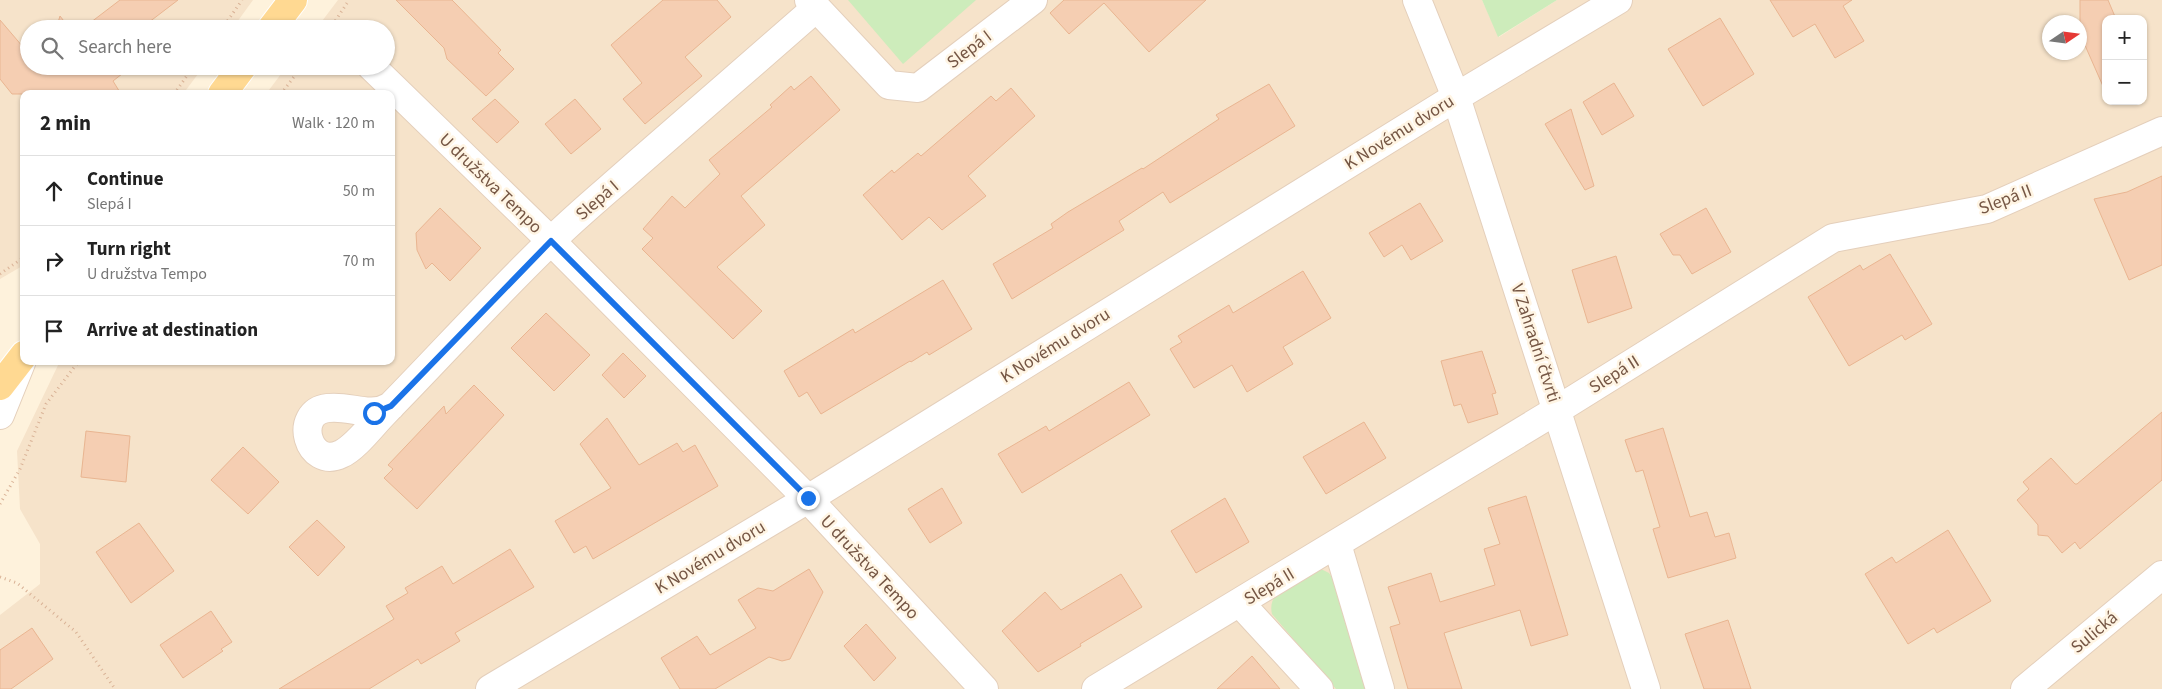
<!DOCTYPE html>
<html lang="en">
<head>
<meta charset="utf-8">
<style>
  :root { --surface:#fff; --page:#f2f2f2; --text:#222; --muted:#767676; --line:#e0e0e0 }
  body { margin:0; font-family:"Source Sans 3",sans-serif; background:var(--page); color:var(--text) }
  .controls { position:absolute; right:15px; top:15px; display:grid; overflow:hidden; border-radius:10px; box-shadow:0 1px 4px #0004 }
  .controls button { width:45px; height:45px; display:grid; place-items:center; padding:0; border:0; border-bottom:1px solid var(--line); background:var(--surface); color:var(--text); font:25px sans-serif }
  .compass { position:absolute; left:2042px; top:15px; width:45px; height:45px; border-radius:50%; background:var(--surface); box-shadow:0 1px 4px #0004; rotate:77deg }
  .stop { position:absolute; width:15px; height:15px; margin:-11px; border:4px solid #1a73e8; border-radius:50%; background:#fff }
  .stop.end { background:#1a73e8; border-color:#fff; box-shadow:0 1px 5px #0008 }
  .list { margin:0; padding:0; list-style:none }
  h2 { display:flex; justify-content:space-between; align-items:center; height:65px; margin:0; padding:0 20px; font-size:21px }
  h2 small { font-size:16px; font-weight:400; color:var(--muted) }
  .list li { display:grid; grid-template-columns:32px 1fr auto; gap:15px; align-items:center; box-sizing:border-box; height:70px; padding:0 20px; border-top:1px solid var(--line) }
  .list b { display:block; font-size:19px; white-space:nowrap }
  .list p { margin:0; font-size:16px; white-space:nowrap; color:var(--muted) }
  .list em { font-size:16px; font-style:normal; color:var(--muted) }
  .icon { flex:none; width:28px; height:28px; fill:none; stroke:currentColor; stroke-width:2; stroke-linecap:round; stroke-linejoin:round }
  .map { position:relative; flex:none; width:2162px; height:689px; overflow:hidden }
  .search { position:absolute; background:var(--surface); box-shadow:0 1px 4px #0004; left:20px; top:20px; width:375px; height:55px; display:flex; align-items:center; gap:12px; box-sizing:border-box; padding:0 18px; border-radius:28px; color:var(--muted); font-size:19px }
  .panel { position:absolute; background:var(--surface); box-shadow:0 1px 4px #0004; left:20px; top:90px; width:375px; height:275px; border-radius:10px }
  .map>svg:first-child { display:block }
  .residential { fill:#f6e3ca; fill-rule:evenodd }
  .green { fill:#cdecbb }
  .building { fill:#f5ceb2; stroke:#e9b591 }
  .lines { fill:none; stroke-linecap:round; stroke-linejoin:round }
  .minor-casing { stroke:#e4cfbb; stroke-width:30 }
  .major-casing { stroke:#fff; stroke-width:30 }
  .path { stroke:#d9b296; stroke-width:3; stroke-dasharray:1 4; stroke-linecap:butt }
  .minor { stroke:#fff; stroke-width:28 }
  .major { stroke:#ffd992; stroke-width:28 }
  .route { stroke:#1a73e8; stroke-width:6 }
  .labels { text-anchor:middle; stroke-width:5; stroke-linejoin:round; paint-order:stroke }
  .street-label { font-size:18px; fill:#755644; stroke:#fff5e4 }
</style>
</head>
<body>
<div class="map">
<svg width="2162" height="689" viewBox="0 0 2162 689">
  <rect width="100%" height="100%" fill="#fef2dc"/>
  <g class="residential">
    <path d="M 0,0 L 253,0 L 232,29 L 29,29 L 29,66 L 204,66 L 183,94 L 24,94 L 24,265 L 0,279 Z"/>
    <path d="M 338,0 L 1482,0 L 1499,37 L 1557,0 L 2162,0 L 2162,689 L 0,689 L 0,615 L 40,584 L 40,544 L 20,509 L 17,451 L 60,361 L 391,361 L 391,94 L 266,94 L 287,66 L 386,66 L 386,29 L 316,29 ZM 2106,19 L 2143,19 L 2143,101 L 2106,101 ZM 2050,22 L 2080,22 L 2080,52 L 2050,52 Z"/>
  </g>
  <g class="green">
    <path d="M 848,0 L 976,0 L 903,64 Z"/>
    <path d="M 1482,0 L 1557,0 L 1498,37 Z"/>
    <path d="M 1321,569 L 1329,573 L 1333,579 L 1369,689 L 1336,689 L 1272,614 C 1266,590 1298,580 1314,570 Z"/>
  </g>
  <g class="building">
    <path d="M 120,0 L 178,0 L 140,29 L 82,29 Z"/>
    <path d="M 396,0 L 452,0 L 501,50 L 498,53 L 514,69 L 486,96 L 447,59 L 444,48 Z"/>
    <path d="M 663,0 L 717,0 L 731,17 L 685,57 L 702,76 L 645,124 L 623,99 L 642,83 L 611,45 Z"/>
    <path d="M 1064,0 L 1206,0 L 1149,52 L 1104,3 L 1069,34 L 1050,13 Z"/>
    <path d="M 1770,0 L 1852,0 L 1843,6 L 1864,41 L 1835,58 L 1815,24 L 1793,37 Z"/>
    <path d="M 2080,0 L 2108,0 L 2116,19 L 2106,19 L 2106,93 L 2080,34 Z"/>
    <path d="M 60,16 L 70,29 L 56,29 Z"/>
    <path d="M 1720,18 L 1754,74 L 1703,106 L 1668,49 Z"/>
    <path d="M 0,20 L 29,54 L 29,66 L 39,66 L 42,70 L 43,66 L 124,66 L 127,70 L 113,81 L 121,94 L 12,94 L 0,79 Z"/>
    <path d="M 811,76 L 840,110 L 741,196 L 765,225 L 717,267 L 762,311 L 733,339 L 642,249 L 653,238 L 643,229 L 672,196 L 685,208 L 720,174 L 709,160 L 772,107 L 770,105 L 791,86 L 794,90 Z"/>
    <path d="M 1614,83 L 1634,116 L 1602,135 L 1583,102 Z"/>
    <path d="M 1269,84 L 1295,126 L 1170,203 L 1163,192 L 1119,221 L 1124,230 L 1012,299 L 993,264 L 1053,228 L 1051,224 L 1068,212 L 1142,168 L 1143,169 L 1219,119 L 1216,115 Z"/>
    <path d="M 1011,88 L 1035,116 L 968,176 L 986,196 L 942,230 L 929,217 L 902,240 L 863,195 L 892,170 L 894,173 L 918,153 L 921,156 L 991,96 L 996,101 Z"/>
    <path d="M 495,99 L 519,122 L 497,143 L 472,119 Z"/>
    <path d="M 575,99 L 601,129 L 571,154 L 545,124 Z"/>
    <path d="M 1571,109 L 1594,186 L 1585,190 L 1545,124 Z"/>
    <path d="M 2162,176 L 2162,265 L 2129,280 L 2094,199 L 2127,192 Z"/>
    <path d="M 1420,203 L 1443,241 L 1411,260 L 1402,245 L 1384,257 L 1369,233 Z"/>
    <path d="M 440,208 L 481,248 L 450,281 L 432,263 L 426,269 L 417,250 L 416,233 Z"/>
    <path d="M 1706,208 L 1731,252 L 1692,274 L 1680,255 L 1673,255 L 1660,234 Z"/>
    <path d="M 1890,254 L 1932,324 L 1905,340 L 1902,335 L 1849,366 L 1808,297 L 1860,265 L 1863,270 Z"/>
    <path d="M 1616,256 L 1632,308 L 1588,323 L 1572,270 Z"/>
    <path d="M 1303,271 L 1331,318 L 1283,347 L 1293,364 L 1247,392 L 1232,365 L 1194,388 L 1170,349 L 1182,342 L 1178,336 L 1229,305 L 1233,313 Z"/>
    <path d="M 943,280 L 972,329 L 929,355 L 927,352 L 911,362 L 910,361 L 821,414 L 807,392 L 799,397 L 784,371 L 853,329 L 855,333 Z"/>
    <path d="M 546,313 L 590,355 L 554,391 L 511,348 Z"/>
    <path d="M 1482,351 L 1496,393 L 1492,394 L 1498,414 L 1468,423 L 1461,404 L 1454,406 L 1441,361 Z"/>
    <path d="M 623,353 L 646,376 L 624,398 L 602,375 Z"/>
    <path d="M 1129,382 L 1150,415 L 1022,493 L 998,454 L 1046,426 L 1049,431 Z"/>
    <path d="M 474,385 L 504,415 L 417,509 L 384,478 L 393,469 L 388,465 L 444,406 L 446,414 Z"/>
    <path d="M 2162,412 L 2162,480 L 2080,549 L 2075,542 L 2062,553 L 2048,536 L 2038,535 L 2038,525 L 2017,500 L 2029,489 L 2023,482 L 2051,458 L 2075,484 L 2077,484 Z"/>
    <path d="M 607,418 L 639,465 L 677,443 L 683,452 L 695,445 L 718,486 L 593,559 L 586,546 L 574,553 L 555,521 L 611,488 L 580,444 Z"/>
    <path d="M 1364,422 L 1386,458 L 1326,494 L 1303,457 Z"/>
    <path d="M 1663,428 L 1690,517 L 1707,512 L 1715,537 L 1729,533 L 1736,558 L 1668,578 L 1653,529 L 1660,527 L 1643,470 L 1636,472 L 1625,440 Z"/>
    <path d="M 86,431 L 130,436 L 126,482 L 81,477 Z"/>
    <path d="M 243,447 L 279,482 L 248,514 L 211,480 Z"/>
    <path d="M 942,488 L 962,523 L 930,543 L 908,509 Z"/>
    <path d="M 1526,496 L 1568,635 L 1531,646 L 1520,610 L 1444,633 L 1462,689 L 1408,689 L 1390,627 L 1400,624 L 1388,587 L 1431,573 L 1440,602 L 1495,585 L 1484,549 L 1500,544 L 1488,508 Z"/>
    <path d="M 1225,498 L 1249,542 L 1196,573 L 1171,531 Z"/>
    <path d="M 317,520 L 345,547 L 318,576 L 289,547 Z"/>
    <path d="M 139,523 L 174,571 L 131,603 L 96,552 Z"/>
    <path d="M 1948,530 L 1991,601 L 1937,633 L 1934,628 L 1908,644 L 1865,574 L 1892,557 L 1896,563 Z"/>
    <path d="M 510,549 L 534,587 L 455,633 L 460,641 L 421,664 L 418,659 L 369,689 L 279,689 L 394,619 L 386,606 L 408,593 L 405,588 L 442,566 L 453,584 Z"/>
    <path d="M 809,569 L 823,592 L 790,659 L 782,661 L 769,657 L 715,689 L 680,689 L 661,658 L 697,636 L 710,655 L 756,628 L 738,600 L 758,588 L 773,591 Z"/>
    <path d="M 1121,574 L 1142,607 L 1080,644 L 1081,646 L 1038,672 L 1002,631 L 1045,592 L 1061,610 Z"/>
    <path d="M 211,611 L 232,642 L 221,649 L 223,651 L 183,678 L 160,645 Z"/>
    <path d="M 1728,620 L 1751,689 L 1704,689 L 1685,634 Z"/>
    <path d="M 866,624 L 896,658 L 874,681 L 844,646 Z"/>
    <path d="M 32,628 L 53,659 L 11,689 L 0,689 L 0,650 Z"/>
    <path d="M 1252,656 L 1280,689 L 1217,689 Z"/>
  </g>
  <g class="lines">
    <defs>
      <g id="minor">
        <path d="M 809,0 L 889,85 L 918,88 L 1033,0"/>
        <path d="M 1417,0 L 1456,97 L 1646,689"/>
        <path d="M 371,66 L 551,241 L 808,499 L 984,689"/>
        <path d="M 391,406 C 369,419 351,405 328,408 C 292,412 308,470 341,454 C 355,448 373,424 384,413 C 440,356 493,297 550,242 C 577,215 608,190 637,164 C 697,112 756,60 816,8"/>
        <path d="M 0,415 L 21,363"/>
        <path d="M 1337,544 L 1380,689"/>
        <path d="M 1240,603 L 1319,689"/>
        <path d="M 490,689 L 808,499 L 1456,97 L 1618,0"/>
        <path d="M 1096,689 L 1557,410 L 1833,238 L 1987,209 L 2162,131"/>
        <path d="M 2025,689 L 2162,575"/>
      </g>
      <g id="major">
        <path d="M 271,29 L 293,0"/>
        <path d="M 222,94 L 243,66"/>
        <path d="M 0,386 L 24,355"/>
      </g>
    </defs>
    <use href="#minor" class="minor-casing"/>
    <use href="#major" class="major-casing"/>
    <g class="path">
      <path d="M 222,29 L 242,0"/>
      <path d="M 330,29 L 349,0"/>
      <path d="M 174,94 L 194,66"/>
      <path d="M 281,94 L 302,66"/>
      <path d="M 0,274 L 24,257"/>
      <path d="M 0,504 L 20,469 L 46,404 L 79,361"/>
      <path d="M 0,577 L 17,583 L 76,632 L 115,689"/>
    </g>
    <use href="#minor" class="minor"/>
    <use href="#major" class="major"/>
  </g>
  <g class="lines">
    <path class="route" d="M 374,413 L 391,406 L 551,241 L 808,498"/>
  </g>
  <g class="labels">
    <g class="street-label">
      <text transform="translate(969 49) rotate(-37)" y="6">Slepá I</text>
      <text transform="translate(1399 132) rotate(-32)" y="6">K Novému dvoru</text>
      <text transform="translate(491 183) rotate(44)" y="6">U družstva Tempo</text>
      <text transform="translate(2005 199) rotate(-21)" y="6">Slepá II</text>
      <text transform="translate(597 200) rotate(-41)" y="6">Slepá I</text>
      <text transform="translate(1536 343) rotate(72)" y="6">V Zahradní čtvrti</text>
      <text transform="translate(1055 345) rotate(-32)" y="6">K Novému dvoru</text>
      <text transform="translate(1614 374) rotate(-32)" y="6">Slepá II</text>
      <text transform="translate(710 557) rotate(-31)" y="6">K Novému dvoru</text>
      <text transform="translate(870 567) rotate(47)" y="6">U družstva Tempo</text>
      <text transform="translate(1269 586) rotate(-31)" y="6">Slepá II</text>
      <text transform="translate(2094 632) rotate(-40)" y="6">Sulická</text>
    </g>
  </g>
</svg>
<div class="controls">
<button>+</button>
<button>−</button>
</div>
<svg class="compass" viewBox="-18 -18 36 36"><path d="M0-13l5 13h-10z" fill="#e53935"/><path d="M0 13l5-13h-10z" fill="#767676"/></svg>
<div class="stop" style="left:374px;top:413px"></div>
<div class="stop end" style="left:808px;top:498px"></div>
<div class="search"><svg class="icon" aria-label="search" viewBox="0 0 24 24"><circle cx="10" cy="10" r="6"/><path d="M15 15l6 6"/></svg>Search here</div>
<section class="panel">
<h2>2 min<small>Walk · 120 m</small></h2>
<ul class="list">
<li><svg class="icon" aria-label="ahead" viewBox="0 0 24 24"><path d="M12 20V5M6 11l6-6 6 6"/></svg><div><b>Continue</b><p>Slepá I</p></div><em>50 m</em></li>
<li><svg class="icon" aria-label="right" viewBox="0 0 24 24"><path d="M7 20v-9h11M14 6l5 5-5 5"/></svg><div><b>Turn right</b><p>U družstva Tempo</p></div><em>70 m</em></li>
<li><svg class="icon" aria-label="arrive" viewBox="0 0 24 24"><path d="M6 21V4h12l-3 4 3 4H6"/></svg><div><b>Arrive at destination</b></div></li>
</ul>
</section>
</div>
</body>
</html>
